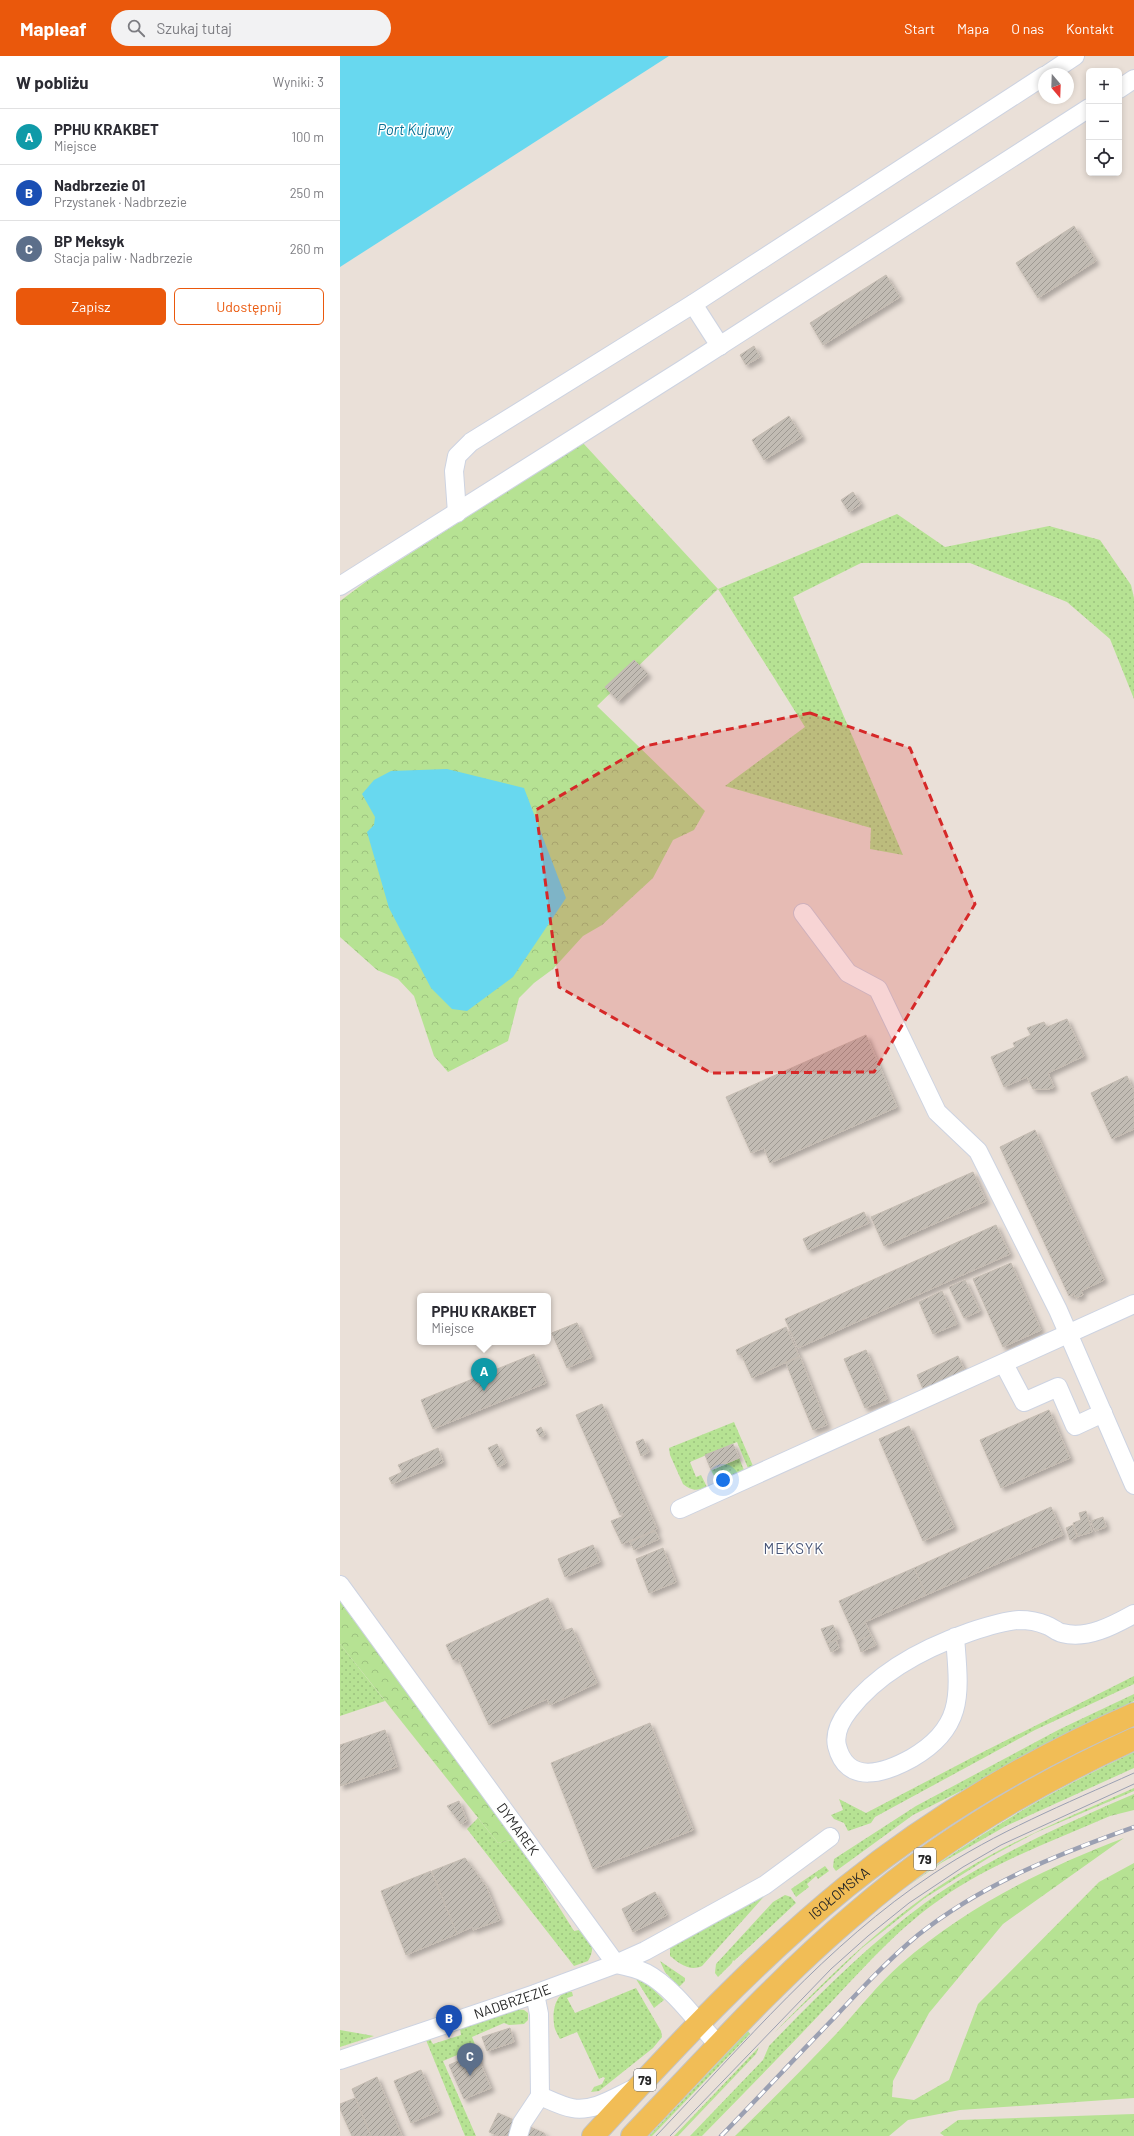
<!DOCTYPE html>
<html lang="pl">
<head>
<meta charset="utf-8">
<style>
  :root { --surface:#fff; --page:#f2f2f3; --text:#2b2b33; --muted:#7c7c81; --line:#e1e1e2; --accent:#ea580c }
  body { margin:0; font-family:Barlow,sans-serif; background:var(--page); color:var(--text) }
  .controls { position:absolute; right:12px; top:12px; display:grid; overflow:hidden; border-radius:6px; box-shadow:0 2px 6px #0003 }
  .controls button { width:36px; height:36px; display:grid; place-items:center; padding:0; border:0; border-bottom:1px solid var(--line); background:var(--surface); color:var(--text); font:20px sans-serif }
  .compass { position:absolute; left:698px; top:12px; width:36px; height:36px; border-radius:50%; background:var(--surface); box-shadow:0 2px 6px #0003; rotate:161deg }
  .you { position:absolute; left:383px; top:1424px; width:14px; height:14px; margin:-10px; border:3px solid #fff; border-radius:50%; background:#1a73e8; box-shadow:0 0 0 6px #1a73e833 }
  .badge { display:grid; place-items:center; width:26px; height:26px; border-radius:50%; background:var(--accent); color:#fff; font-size:13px; font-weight:700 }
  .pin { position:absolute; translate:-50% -33px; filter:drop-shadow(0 1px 2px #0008) }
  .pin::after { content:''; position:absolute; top:21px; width:14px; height:12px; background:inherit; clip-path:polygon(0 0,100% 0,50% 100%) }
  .popup { position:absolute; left:77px; top:1237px; width:134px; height:52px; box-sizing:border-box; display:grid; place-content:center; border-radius:6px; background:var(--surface); filter:drop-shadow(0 1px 3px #0005); font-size:13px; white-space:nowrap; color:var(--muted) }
  .popup b { font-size:15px; color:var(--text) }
  .popup::after { content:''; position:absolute; left:50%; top:100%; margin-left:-8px; border:8px solid transparent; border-top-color:var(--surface) }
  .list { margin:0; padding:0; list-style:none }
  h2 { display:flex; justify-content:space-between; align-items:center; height:52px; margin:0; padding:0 16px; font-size:17px }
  h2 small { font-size:13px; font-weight:400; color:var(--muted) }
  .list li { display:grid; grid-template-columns:26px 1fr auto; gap:12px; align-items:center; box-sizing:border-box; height:56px; padding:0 16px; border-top:1px solid var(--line) }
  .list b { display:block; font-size:15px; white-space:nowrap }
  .list p { margin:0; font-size:13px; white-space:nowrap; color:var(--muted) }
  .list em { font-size:13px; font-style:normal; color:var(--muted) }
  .actions { display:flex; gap:8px; padding:12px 16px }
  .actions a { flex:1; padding:9px 0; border:1px solid var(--accent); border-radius:6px; text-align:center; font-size:14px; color:var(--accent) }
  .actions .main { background:var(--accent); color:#fff }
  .icon { flex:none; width:22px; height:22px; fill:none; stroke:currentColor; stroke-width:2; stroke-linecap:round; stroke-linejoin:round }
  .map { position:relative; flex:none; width:794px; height:2080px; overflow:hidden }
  header { display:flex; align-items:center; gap:24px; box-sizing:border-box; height:56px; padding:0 20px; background:var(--accent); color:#fff }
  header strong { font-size:19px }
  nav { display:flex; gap:22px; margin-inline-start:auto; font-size:14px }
  .search { width:280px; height:36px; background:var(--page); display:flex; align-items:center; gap:10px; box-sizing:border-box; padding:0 14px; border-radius:22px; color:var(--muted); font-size:15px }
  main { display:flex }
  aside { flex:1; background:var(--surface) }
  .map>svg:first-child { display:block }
  .grass { fill:url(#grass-dots) }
  .forest { fill:url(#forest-crowns) }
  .water { fill:#68d8ef }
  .building { fill:url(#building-hatch); stroke:#c5bcb2; filter:url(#shadow) }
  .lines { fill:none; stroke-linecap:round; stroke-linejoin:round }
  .minor-casing { stroke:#cdd3e1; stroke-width:20 }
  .major-casing { stroke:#c3c3c3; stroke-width:24 }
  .minor { stroke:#fff; stroke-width:18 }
  .major { stroke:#f1bd56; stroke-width:22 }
  .tram { stroke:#9ba0b2; stroke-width:1 }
  .rail-casing { stroke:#9ba0b2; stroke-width:4.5 }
  .rail { stroke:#fff; stroke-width:3; stroke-dasharray:9; stroke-linecap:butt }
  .marked { fill:#d62828; fill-opacity:0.2; stroke:#d62828; stroke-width:3; stroke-dasharray:8 5; stroke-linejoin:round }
  .labels { text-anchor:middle; stroke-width:3; stroke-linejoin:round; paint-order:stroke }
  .shield { fill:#fff; stroke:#686868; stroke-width:1 }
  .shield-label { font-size:13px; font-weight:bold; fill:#272727 }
  .street-label { font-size:14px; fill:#272727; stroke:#fff }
  .water-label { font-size:15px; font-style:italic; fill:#0c7496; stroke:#fff }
  .neighbourhood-label { font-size:15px; letter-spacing:1px; fill:#485577; stroke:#fff }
</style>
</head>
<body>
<header>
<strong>Mapleaf</strong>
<div class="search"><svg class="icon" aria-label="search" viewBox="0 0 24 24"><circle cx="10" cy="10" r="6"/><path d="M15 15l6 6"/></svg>Szukaj tutaj</div>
<nav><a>Start</a><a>Mapa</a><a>O nas</a><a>Kontakt</a></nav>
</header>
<main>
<aside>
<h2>W pobliżu<small>Wyniki: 3</small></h2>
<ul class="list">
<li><span class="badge" style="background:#0f9aa8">A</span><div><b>PPHU KRAKBET</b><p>Miejsce</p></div><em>100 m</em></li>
<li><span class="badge" style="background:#1a4fb4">B</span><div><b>Nadbrzezie 01</b><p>Przystanek · Nadbrzezie</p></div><em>250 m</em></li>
<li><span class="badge" style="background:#5c6f8a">C</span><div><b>BP Meksyk</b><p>Stacja paliw · Nadbrzezie</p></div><em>260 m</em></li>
</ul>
<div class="actions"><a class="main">Zapisz</a><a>Udostępnij</a></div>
</aside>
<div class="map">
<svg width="794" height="2080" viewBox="0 0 794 2080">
  <defs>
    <pattern id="grass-dots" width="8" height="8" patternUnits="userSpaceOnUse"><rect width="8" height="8" fill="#b6e293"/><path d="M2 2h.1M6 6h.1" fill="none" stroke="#9cc27f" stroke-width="1.8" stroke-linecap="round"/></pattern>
    <pattern id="forest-crowns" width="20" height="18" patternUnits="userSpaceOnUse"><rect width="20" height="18" fill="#b6e293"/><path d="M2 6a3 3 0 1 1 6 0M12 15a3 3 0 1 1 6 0" fill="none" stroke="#9cc27f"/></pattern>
    <pattern id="building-hatch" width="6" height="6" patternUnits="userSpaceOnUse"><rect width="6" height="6" fill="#c2bcb4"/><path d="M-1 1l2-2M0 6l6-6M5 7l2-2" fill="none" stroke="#9e9992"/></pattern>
    <filter id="shadow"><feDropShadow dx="3.5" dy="3.5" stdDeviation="2" flood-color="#0004"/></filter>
  </defs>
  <rect width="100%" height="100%" fill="#eae0d8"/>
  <g class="grass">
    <path d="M 557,458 L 605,491 L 709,470 L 760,484 L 791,529 L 794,542 L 794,643 L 770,583 L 727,546 L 630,507 L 521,507 L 453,541 L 563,799 L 530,793 L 531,772 L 385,730 L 465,671 L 378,533 Z"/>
    <path d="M 394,1366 L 413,1410 L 408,1412 L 397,1386 L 350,1406 L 356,1421 L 361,1419 L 367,1431 C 357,1435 351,1435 343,1428 L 330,1399 L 329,1392 Z"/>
    <path d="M 399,1402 L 404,1414 L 377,1426 L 371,1414 Z"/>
    <path d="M 0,1588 L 45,1645 L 0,1660 Z"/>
    <path d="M 794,1620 L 794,1628 L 695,1674 L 535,1761 L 531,1767 L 508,1775 L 504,1767 L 494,1763 L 491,1759 L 503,1754 L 499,1743 L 526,1757 L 637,1699 Z"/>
    <path d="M 794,1638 L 794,1645 L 700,1691 L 633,1729 L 573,1759 L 496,1815 L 493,1811 L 494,1803 L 576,1750 L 720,1673 Z"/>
    <path d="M 794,1696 L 794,1712 L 666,1770 L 601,1807 L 565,1832 C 637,1778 713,1734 794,1696 Z"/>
    <path d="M 794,1732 L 794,1735 L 695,1777 L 650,1801 L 585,1842 L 522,1892 L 435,1976 C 493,1916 551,1859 623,1815 C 677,1782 736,1758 794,1732 Z"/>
    <path d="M 766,1750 L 770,1760 C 713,1785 653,1806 602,1842 C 560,1871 530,1905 496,1941 C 452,1988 407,2034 362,2080 L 350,2080 L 423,2004 L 429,1990 C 478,1939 528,1889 585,1847 C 640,1807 704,1778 766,1750 Z"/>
    <path d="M 138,1762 L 158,1787 L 176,1783 L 234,1875 L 239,1874 C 250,1885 257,1889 248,1905 L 234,1910 L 127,1773 Z"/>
    <path d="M 485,1810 L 489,1815 L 478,1823 L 476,1820 L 467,1828 L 469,1831 L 456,1841 L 451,1833 Z"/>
    <path d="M 429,1835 L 362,1910 C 349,1916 339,1907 330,1900 L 330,1889 Z"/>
    <path d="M 445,1839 L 451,1841 L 456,1847 L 394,1905 L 393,1904 L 392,1907 L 378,1921 L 375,1917 L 376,1908 L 433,1846 Z"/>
    <path d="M 320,1905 L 345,1922 L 345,1925 L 339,1931 L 325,1916 Z"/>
    <path d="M 296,1923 L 309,1929 L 324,1944 L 314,1952 Z"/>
    <path d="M 296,1932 L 321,1975 L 322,1981 L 313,1992 L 259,2035 L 251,2036 L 254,2031 L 262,2028 L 265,2022 L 263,2021 L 259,2023 L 237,1976 L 220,1983 C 218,1979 214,1973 214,1968 C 212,1955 216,1934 232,1936 L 233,1940 L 227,1942 L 235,1957 Z"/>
    <path d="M 176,1953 L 184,1954 L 188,1957 L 188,1964 L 184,1968 L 169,1969 L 164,1967 L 132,1981 L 136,1991 L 103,2005 L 136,2080 L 125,2080 L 86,1984 L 90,1983 L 93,1988 L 121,1979 L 120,1972 Z"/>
    <path d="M 0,1974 L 34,1980 L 0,1991 Z"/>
    <path d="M 408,1975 L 410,1978 L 312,2080 L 309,2080 Z"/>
    <path d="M 419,1991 L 416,1998 L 338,2080 L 334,2080 Z"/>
  </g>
  <g class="forest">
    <path d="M 243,387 L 378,533 L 257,650 L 365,755 L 354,774 L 333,784 L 313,822 L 262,869 L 243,880 L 213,913 L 194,927 L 179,942 L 168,985 L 108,1016 L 94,1000 L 74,940 L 58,923 L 37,914 L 0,881 L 0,545 L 27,525 Z"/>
    <path d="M 0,1542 L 176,1783 L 158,1787 L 0,1588 Z"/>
    <path d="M 794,1738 L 794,1754 L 770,1760 L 766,1750 Z"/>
    <path d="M 784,1782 L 663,1868 L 589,1957 L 553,2025 L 552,2041 L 574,2044 L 609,2024 L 638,1948 L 759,1826 L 794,1807 L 794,2042 L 620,2054 L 568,2064 L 549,2080 L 395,2080 C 430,2046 464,2012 497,1977 C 518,1954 538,1928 561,1908 C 625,1852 704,1812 784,1782 Z"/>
    <path d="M 794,2058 L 794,2080 L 604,2080 L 600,2077 L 618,2064 Z"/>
  </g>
  <g class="water">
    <path d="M 0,0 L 329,0 L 0,211 Z"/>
    <path d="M 107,713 L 184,732 L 226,842 L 173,921 L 127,955 L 112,953 L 91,932 L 49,852 L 27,776 L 34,769 L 35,761 L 22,738 L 34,724 L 51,715 Z"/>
  </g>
  <g class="building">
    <path d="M 734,170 L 756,205 L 698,242 L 676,207 Z"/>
    <path d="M 546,219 L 560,241 L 483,289 L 470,267 Z"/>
    <path d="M 414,290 L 420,301 L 406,309 L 400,299 Z"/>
    <path d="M 449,360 L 462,381 L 424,404 L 412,384 Z"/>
    <path d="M 513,436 L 521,448 L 509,456 L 501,444 Z"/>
    <path d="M 294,604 L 308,618 L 278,645 L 265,631 Z"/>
    <path d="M 727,963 L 744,1000 L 708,1017 L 714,1031 L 709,1033 L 693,1033 L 687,1021 L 664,1031 L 651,1001 L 675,991 L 673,987 L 691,979 L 687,972 L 704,966 L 707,971 Z"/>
    <path d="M 526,979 L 557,1051 L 430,1107 L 424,1092 L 411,1097 L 386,1041 Z"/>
    <path d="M 787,1020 L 794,1035 L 794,1073 L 772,1083 L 751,1037 Z"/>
    <path d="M 695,1074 L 764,1224 L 741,1235 L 743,1239 L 736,1242 L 734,1238 L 729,1240 L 660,1091 Z"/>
    <path d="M 633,1116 L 646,1145 L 544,1190 L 531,1161 Z"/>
    <path d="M 524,1156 L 529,1167 L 468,1194 L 463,1183 Z"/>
    <path d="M 656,1169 L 670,1198 L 458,1292 L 445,1263 Z"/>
    <path d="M 671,1207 L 701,1274 L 663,1291 L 633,1223 Z"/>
    <path d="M 625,1224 L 640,1255 L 624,1262 L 609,1231 Z"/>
    <path d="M 602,1235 L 617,1268 L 593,1278 L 579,1246 Z"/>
    <path d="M 237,1267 L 252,1301 L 227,1311 L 212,1277 Z"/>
    <path d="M 237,1267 L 252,1301 L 227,1312 L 212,1277 Z"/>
    <path d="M 446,1271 L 459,1300 L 412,1322 L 401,1298 L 398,1299 L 396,1294 Z"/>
    <path d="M 526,1294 L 547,1343 L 525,1352 L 504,1303 Z"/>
    <path d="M 194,1298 L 206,1327 L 93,1373 L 81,1344 Z"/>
    <path d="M 618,1300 L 625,1315 L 583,1333 L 577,1319 Z"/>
    <path d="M 460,1301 L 487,1369 L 473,1374 L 446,1307 Z"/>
    <path d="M 262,1348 L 317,1473 L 282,1488 L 271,1465 L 284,1460 L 282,1457 L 280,1459 L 236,1359 Z"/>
    <path d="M 709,1354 L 730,1402 L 661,1432 L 640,1384 Z"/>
    <path d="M 569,1370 L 614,1471 L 583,1485 L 539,1383 Z"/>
    <path d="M 201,1371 L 205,1379 L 200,1381 L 196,1374 Z"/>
    <path d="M 303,1383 L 309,1396 L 301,1400 L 296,1386 Z"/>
    <path d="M 157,1388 L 166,1407 L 158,1411 L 148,1392 Z"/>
    <path d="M 393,1388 L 399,1402 L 371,1414 L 365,1399 Z"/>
    <path d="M 98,1392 L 103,1406 L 52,1428 L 49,1422 L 62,1416 L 58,1409 Z"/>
    <path d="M 711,1451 L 723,1479 L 586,1539 L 574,1512 Z"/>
    <path d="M 746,1455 L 752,1476 L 738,1480 L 733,1467 L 741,1464 L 739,1457 Z"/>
    <path d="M 763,1461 L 766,1471 L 755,1475 L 751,1465 Z"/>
    <path d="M 733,1469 L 737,1481 L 730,1484 L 726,1472 Z"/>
    <path d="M 315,1475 L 319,1483 L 294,1494 L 290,1486 Z"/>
    <path d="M 253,1489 L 260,1506 L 225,1521 L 218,1503 Z"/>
    <path d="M 323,1492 L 336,1526 L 309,1537 L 296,1503 Z"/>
    <path d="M 574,1512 L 586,1539 L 525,1566 L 531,1579 L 517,1585 L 499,1545 Z"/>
    <path d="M 208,1542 L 223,1575 L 232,1572 L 257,1627 L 210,1649 L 207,1643 L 149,1669 L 118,1602 L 113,1604 L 106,1589 Z"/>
    <path d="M 493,1569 L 499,1583 L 487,1587 L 481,1573 Z"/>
    <path d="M 531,1579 L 536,1589 L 521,1596 L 517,1585 Z"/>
    <path d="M 496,1584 L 499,1592 L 491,1596 L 487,1587 Z"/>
    <path d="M 310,1667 L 353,1774 L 253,1813 L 211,1707 Z"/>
    <path d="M 45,1674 L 57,1711 L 0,1730 L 0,1689 Z"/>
    <path d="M 119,1745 L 127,1765 L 121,1768 L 107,1750 Z"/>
    <path d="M 125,1802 L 146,1830 L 160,1864 L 133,1874 L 132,1871 L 117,1878 L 92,1815 Z"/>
    <path d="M 91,1815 L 117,1878 L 66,1899 L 41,1835 Z"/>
    <path d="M 315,1836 L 327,1859 L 293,1876 L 282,1853 Z"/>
    <path d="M 170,1972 L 174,1986 L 147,1995 L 142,1981 Z"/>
    <path d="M 136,1997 L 151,2032 L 124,2043 L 109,2009 Z"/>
    <path d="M 81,2014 L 99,2055 L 71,2067 L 54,2025 Z"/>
    <path d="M 37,2021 L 62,2080 L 31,2080 L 12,2033 Z"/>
    <path d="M 15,2042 L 31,2080 L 12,2080 L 0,2053 L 0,2048 Z"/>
    <path d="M 158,2057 L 204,2077 L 206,2080 L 158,2080 L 149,2076 Z"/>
  </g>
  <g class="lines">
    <defs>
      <g id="minor">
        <path d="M 708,18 L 735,0"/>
        <path d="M 779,33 L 794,23"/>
        <path d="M 353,248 L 380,290"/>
        <path d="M 117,457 L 114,415 L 117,400 L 131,386 L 353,248 L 704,20"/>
        <path d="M 0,530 L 342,314 L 749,52"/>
        <path d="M 463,857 L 508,917 L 538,933 L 597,1056 L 638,1095 L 718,1254 L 794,1429"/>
        <path d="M 664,1308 L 684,1346 L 718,1331 L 735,1370 L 763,1357"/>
        <path d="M 340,1453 L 794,1248"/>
        <path id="s1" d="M 0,1529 L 276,1908 C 286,1910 296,1912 306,1917 C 333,1931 358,1967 379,1990"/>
        <path d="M 615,1581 C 619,1635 626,1671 572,1702 C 545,1717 507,1730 497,1690 C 494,1677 502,1663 509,1654 C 539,1615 584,1592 630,1576 C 645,1571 663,1565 679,1564 C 687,1564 699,1566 706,1569 C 712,1571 717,1576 722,1577 C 747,1584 774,1569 794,1558"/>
        <path id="s2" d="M 0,2004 L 195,1938 L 276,1908 L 305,1895 L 425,1829 L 490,1781"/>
        <path d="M 200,2040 C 210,2044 221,2050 232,2052 C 253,2056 274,2042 293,2033"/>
        <path d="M 178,2080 L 182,2067 L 200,2040 L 199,1958 L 195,1938"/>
      </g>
      <g id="major">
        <path id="s3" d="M 253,2080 C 333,1993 414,1906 506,1831 C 593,1761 691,1703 794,1658"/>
        <path d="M 292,2080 C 365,2004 436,1924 517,1856 C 599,1785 695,1728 794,1683"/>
      </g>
    </defs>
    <use href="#minor" class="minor-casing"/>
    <use href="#major" class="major-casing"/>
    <use href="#minor" class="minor"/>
    <use href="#major" class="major"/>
    <g class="tram">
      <path d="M 316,2080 C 403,1989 487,1888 593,1818 C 656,1776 725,1748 794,1717"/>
      <path d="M 330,2080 L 491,1913 L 528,1880 L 569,1847 L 623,1811 L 661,1789 L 794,1728"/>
    </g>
    <defs>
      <path id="rail" d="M 381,2080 C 419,2041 456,2001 494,1962 C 521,1933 548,1904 578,1879 C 642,1828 718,1798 794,1771"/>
    </defs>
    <use href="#rail" class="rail-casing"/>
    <use href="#rail" class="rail"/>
  </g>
  <path class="marked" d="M 470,657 L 570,692 L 635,848 L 534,1016 L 371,1017 L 219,931 L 196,754 L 305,690 Z"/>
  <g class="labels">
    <g class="shield">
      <rect x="574" y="1792" width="22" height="22" rx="3"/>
      <rect x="294" y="2013" width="22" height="22" rx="3"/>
    </g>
    <g class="shield-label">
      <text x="585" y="1808">79</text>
      <text x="305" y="2029">79</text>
    </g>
    <g class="street-label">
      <text dy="5" stroke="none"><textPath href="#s1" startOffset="302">DYMAREK</textPath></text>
      <text dy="5" stroke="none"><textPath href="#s3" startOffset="346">IGOŁOMSKA</textPath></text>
      <text dy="5" stroke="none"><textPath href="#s2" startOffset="182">NADBRZEZIE</textPath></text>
    </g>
    <g class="water-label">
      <text x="75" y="79">Port Kujawy</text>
    </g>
    <g class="neighbourhood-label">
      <text x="454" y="1498">MEKSYK</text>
    </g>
  </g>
</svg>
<div class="controls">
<button>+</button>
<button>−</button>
<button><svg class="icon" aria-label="locate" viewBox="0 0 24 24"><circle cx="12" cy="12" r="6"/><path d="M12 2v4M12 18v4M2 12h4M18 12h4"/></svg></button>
</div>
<svg class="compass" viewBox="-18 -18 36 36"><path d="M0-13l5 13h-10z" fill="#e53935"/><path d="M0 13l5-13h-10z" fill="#7c7c81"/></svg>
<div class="you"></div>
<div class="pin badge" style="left:144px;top:1335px;background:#0f9aa8">A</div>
<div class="popup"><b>PPHU KRAKBET</b>Miejsce</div>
<div class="pin badge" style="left:109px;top:1982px;background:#1a4fb4">B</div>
<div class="pin badge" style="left:130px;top:2020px;background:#5c6f8a">C</div>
</div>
</main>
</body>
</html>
